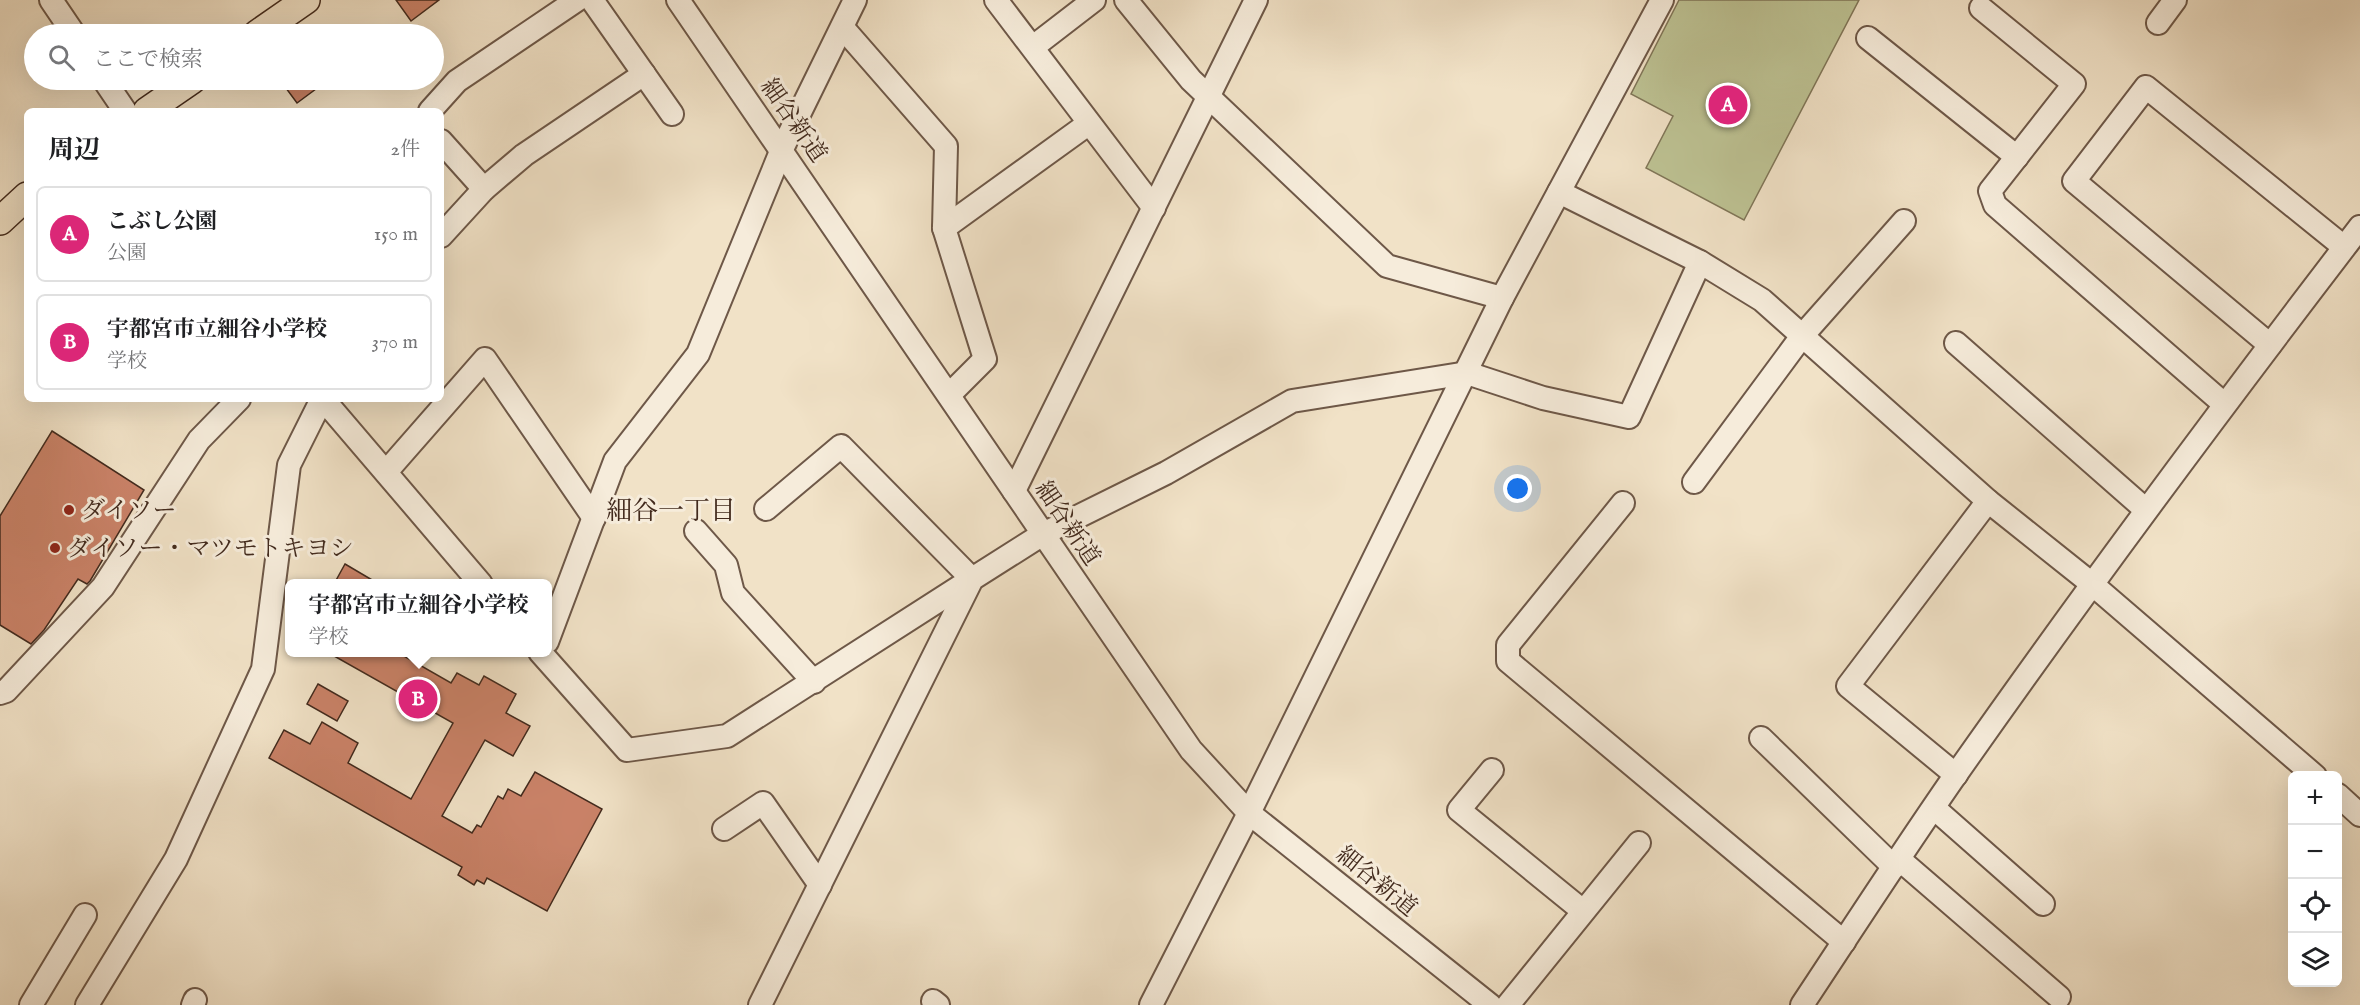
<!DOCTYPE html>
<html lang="ja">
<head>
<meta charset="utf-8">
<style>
  :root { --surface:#fff; --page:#f6f6f6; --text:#202124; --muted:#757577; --line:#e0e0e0; --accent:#db2777 }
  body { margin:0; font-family:"IM FELL English","Noto Serif JP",serif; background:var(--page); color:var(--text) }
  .controls { position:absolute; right:18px; bottom:18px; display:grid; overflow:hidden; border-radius:9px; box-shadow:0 6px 24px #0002 }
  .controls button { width:54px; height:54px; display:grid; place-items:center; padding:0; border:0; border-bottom:2px solid var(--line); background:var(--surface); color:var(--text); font:30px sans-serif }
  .you { position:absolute; left:1518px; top:489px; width:21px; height:21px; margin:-15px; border:4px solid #fff; border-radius:50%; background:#1a73e8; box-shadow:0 0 0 9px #1a73e833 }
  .badge { display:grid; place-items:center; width:39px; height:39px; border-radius:50%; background:var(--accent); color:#fff; font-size:20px; font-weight:700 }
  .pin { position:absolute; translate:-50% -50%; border:3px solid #fff; box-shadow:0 2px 6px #0006 }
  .popup { position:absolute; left:285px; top:579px; width:267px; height:78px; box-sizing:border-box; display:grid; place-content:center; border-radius:9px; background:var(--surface); filter:drop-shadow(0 2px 4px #0005); font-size:20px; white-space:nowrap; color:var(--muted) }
  .popup b { font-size:22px; color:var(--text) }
  .popup::after { content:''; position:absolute; left:50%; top:100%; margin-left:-12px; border:12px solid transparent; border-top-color:var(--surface) }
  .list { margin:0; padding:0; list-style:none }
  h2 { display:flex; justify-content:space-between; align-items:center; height:78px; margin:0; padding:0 24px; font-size:26px }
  h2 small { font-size:20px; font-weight:400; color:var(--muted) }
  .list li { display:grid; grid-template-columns:39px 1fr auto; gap:18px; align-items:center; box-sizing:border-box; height:96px; margin:0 12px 12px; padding:0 12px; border:2px solid var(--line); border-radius:9px }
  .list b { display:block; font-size:22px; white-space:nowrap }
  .list p { margin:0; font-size:20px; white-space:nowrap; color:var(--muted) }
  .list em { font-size:20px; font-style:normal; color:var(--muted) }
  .icon { flex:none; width:33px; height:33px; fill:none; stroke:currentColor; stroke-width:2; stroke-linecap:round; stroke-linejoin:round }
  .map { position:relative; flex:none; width:2360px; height:1005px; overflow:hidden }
  .search { position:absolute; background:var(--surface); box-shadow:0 6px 24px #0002; left:24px; top:24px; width:420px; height:66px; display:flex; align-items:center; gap:15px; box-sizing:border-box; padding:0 21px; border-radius:33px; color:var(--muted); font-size:22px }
  .panel { position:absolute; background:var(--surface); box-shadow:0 6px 24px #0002; left:24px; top:108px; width:420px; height:294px; border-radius:9px }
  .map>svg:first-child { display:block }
  .green { fill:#bdc293; stroke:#807658; stroke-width:1.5 }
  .building { fill:#ca8268; stroke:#422a1d; stroke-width:1.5 }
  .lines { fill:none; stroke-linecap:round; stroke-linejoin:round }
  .minor-casing { stroke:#6e5848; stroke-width:26 }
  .major-casing { stroke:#422a1d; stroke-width:30 }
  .minor { stroke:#f6ecdb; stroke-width:22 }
  .major { stroke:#f1e2c7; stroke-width:27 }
  .poi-dot { fill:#8f2418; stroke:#f6ecdb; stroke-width:2 }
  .labels { text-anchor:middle; stroke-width:6; stroke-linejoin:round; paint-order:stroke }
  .street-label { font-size:24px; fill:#422a1d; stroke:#f6ecdb }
  .poi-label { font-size:24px; fill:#422a1d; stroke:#f6ecdb; text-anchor:start }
  .neighbourhood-label { font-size:26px; fill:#422a1d; stroke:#f6ecdb }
</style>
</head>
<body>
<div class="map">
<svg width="2360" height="1005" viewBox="0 0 2360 1005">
  <rect width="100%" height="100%" fill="#f1e2c7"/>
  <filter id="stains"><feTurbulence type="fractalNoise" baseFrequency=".00333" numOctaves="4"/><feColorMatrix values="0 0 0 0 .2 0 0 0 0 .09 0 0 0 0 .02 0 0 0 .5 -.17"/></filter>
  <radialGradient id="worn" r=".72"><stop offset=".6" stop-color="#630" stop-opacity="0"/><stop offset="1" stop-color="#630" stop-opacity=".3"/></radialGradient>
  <path class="green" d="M 1679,0 L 1859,0 L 1744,220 L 1646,168 L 1673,116 L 1631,94 Z"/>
  <g class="building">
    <path d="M 396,0 L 439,0 L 411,21 Z"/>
    <path d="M 280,80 L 328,80 L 297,103 Z"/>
    <path d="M 52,431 L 144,490 L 90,581 L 87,584 L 78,579 L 44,630 L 31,644 L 0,625 L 0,516 Z"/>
    <path d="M 345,564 L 379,584 L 334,584 Z"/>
    <path d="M 327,652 L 397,652 L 451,683 L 457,673 L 479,685 L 484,676 L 516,694 L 506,713 L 530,726 L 513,756 L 485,740 L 442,816 L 472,833 L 477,825 L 481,827 L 498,796 L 503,799 L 508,789 L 521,796 L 535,772 L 602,809 L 547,911 L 487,878 L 484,884 L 477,880 L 474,885 L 458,875 L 462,867 L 269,758 L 284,730 L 310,744 L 322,722 L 358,743 L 348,763 L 411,799 L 453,723 Z"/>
    <path d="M 318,684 L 348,701 L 337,721 L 307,704 Z"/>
  </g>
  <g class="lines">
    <defs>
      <g id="minor">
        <path d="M 51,0 L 74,34"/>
        <path d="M 592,0 L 672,114"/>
        <path d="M 678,0 L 1191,750 L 1249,813 L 1490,1005"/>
        <path d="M 996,0 L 1154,208"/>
        <path d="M 1126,0 L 1191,80 L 1387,266 L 1502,298"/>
        <path d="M 1981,8 L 2074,84 L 1990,191 L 1995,205 L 2224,404"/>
        <path d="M 2158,23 L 2175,0"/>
        <path d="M 843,28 L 946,146 L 944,228"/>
        <path d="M 1868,38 L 2017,157"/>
        <path d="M 1033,47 L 1094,0"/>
        <path d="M 104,80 L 125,111"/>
        <path d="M 430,111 L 457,81 L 577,0"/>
        <path d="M 441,141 L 484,189"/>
        <path d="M 1559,192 L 1700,262 L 1762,300 L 1988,501 L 2092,584 L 2315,776"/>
        <path d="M 441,236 L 484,189 L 524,155 L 644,74"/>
        <path d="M 1956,343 L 2146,510"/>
        <path d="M 2270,345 L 2074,181 L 2146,87 L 2344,247"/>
        <path d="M 949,395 L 985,359 L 944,228 L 1088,124"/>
        <path d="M 323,399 L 481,584"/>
        <path d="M 386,472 L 485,359 L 594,518"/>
        <path d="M 1694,482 L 1802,336 L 1904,221"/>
        <path d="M 1014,491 L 1256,0"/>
        <path d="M 1623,503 L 1508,645 L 1508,661 L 1844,942"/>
        <path d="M 696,531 L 726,565 L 733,593 L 814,682"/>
        <path d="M 547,642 L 615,461 L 698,354 L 782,149 L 855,0"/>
        <path d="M 540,652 L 627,750 L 727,736 L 972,579 L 841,446 L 766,509"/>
        <path d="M 0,693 L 6,691 L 103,587 L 199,440 L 239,399"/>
        <path d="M 1761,738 L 1894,867"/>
        <path d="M 1492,770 L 1459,810 L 1583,911"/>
        <path d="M 1956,775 L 1848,686 L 1988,501"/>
        <path d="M 2338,795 L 2360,815"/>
        <path d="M 1934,808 L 2043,904"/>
        <path d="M 724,829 L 763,803 L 820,885"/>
        <path d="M 1899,859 L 2059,997"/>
        <path d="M 933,1001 L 938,1005"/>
        <path d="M 31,1005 L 85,915"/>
        <path d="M 87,1005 L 176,859 L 263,669 L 289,465 L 322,399"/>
        <path d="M 193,1005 L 195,1000"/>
        <path d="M 760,1005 L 972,579 L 1043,534 L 1166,473 L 1292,401 L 1467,373 L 1543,398 L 1629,417 L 1700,262"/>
        <path d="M 1151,1005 L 1249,813 L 1502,298 L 1662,0"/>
        <path d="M 1508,1005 L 1639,843"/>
        <path d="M 1802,1005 C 1853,928 1904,849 1957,773 C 2087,588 2222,407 2360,227"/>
      </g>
      <g id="major">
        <path d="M 257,34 L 306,0"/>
        <path d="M 147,111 L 192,80"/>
        <path d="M 0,221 L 27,196"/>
      </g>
    </defs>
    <use href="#minor" class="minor-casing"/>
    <use href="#major" class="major-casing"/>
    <use href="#minor" class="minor"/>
    <use href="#major" class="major"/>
  </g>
  <g class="poi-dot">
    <circle cx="69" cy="510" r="6"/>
    <circle cx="55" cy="548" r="6"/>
  </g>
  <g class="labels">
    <g class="street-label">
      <text transform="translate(794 120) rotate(55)" y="8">細谷新道</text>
      <text transform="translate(1068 523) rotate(56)" y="8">細谷新道</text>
      <text transform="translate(1377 881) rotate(39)" y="8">細谷新道</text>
    </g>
    <g class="poi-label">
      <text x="81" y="518">ダイソー</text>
      <text x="67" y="556">ダイソー・マツモトキヨシ</text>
    </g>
    <g class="neighbourhood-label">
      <text x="671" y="519">細谷一丁目</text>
    </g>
  </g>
  <rect width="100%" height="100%" filter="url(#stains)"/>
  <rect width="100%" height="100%" fill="url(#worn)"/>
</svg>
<div class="controls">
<button>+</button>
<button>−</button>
<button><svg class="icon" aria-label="locate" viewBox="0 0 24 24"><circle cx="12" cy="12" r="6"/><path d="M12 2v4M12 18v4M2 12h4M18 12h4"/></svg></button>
<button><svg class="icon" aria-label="layers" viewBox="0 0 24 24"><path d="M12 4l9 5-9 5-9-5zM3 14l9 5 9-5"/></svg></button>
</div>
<div class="you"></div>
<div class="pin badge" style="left:1728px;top:105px">A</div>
<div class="pin badge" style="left:418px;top:699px">B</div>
<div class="popup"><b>宇都宮市立細谷小学校</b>学校</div>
<div class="search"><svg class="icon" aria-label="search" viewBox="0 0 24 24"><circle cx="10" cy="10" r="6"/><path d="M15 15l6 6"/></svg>ここで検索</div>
<section class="panel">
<h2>周辺<small>2件</small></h2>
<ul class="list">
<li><span class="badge">A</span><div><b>こぶし公園</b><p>公園</p></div><em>150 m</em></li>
<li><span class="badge">B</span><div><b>宇都宮市立細谷小学校</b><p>学校</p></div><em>370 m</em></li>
</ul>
</section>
</div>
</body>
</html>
